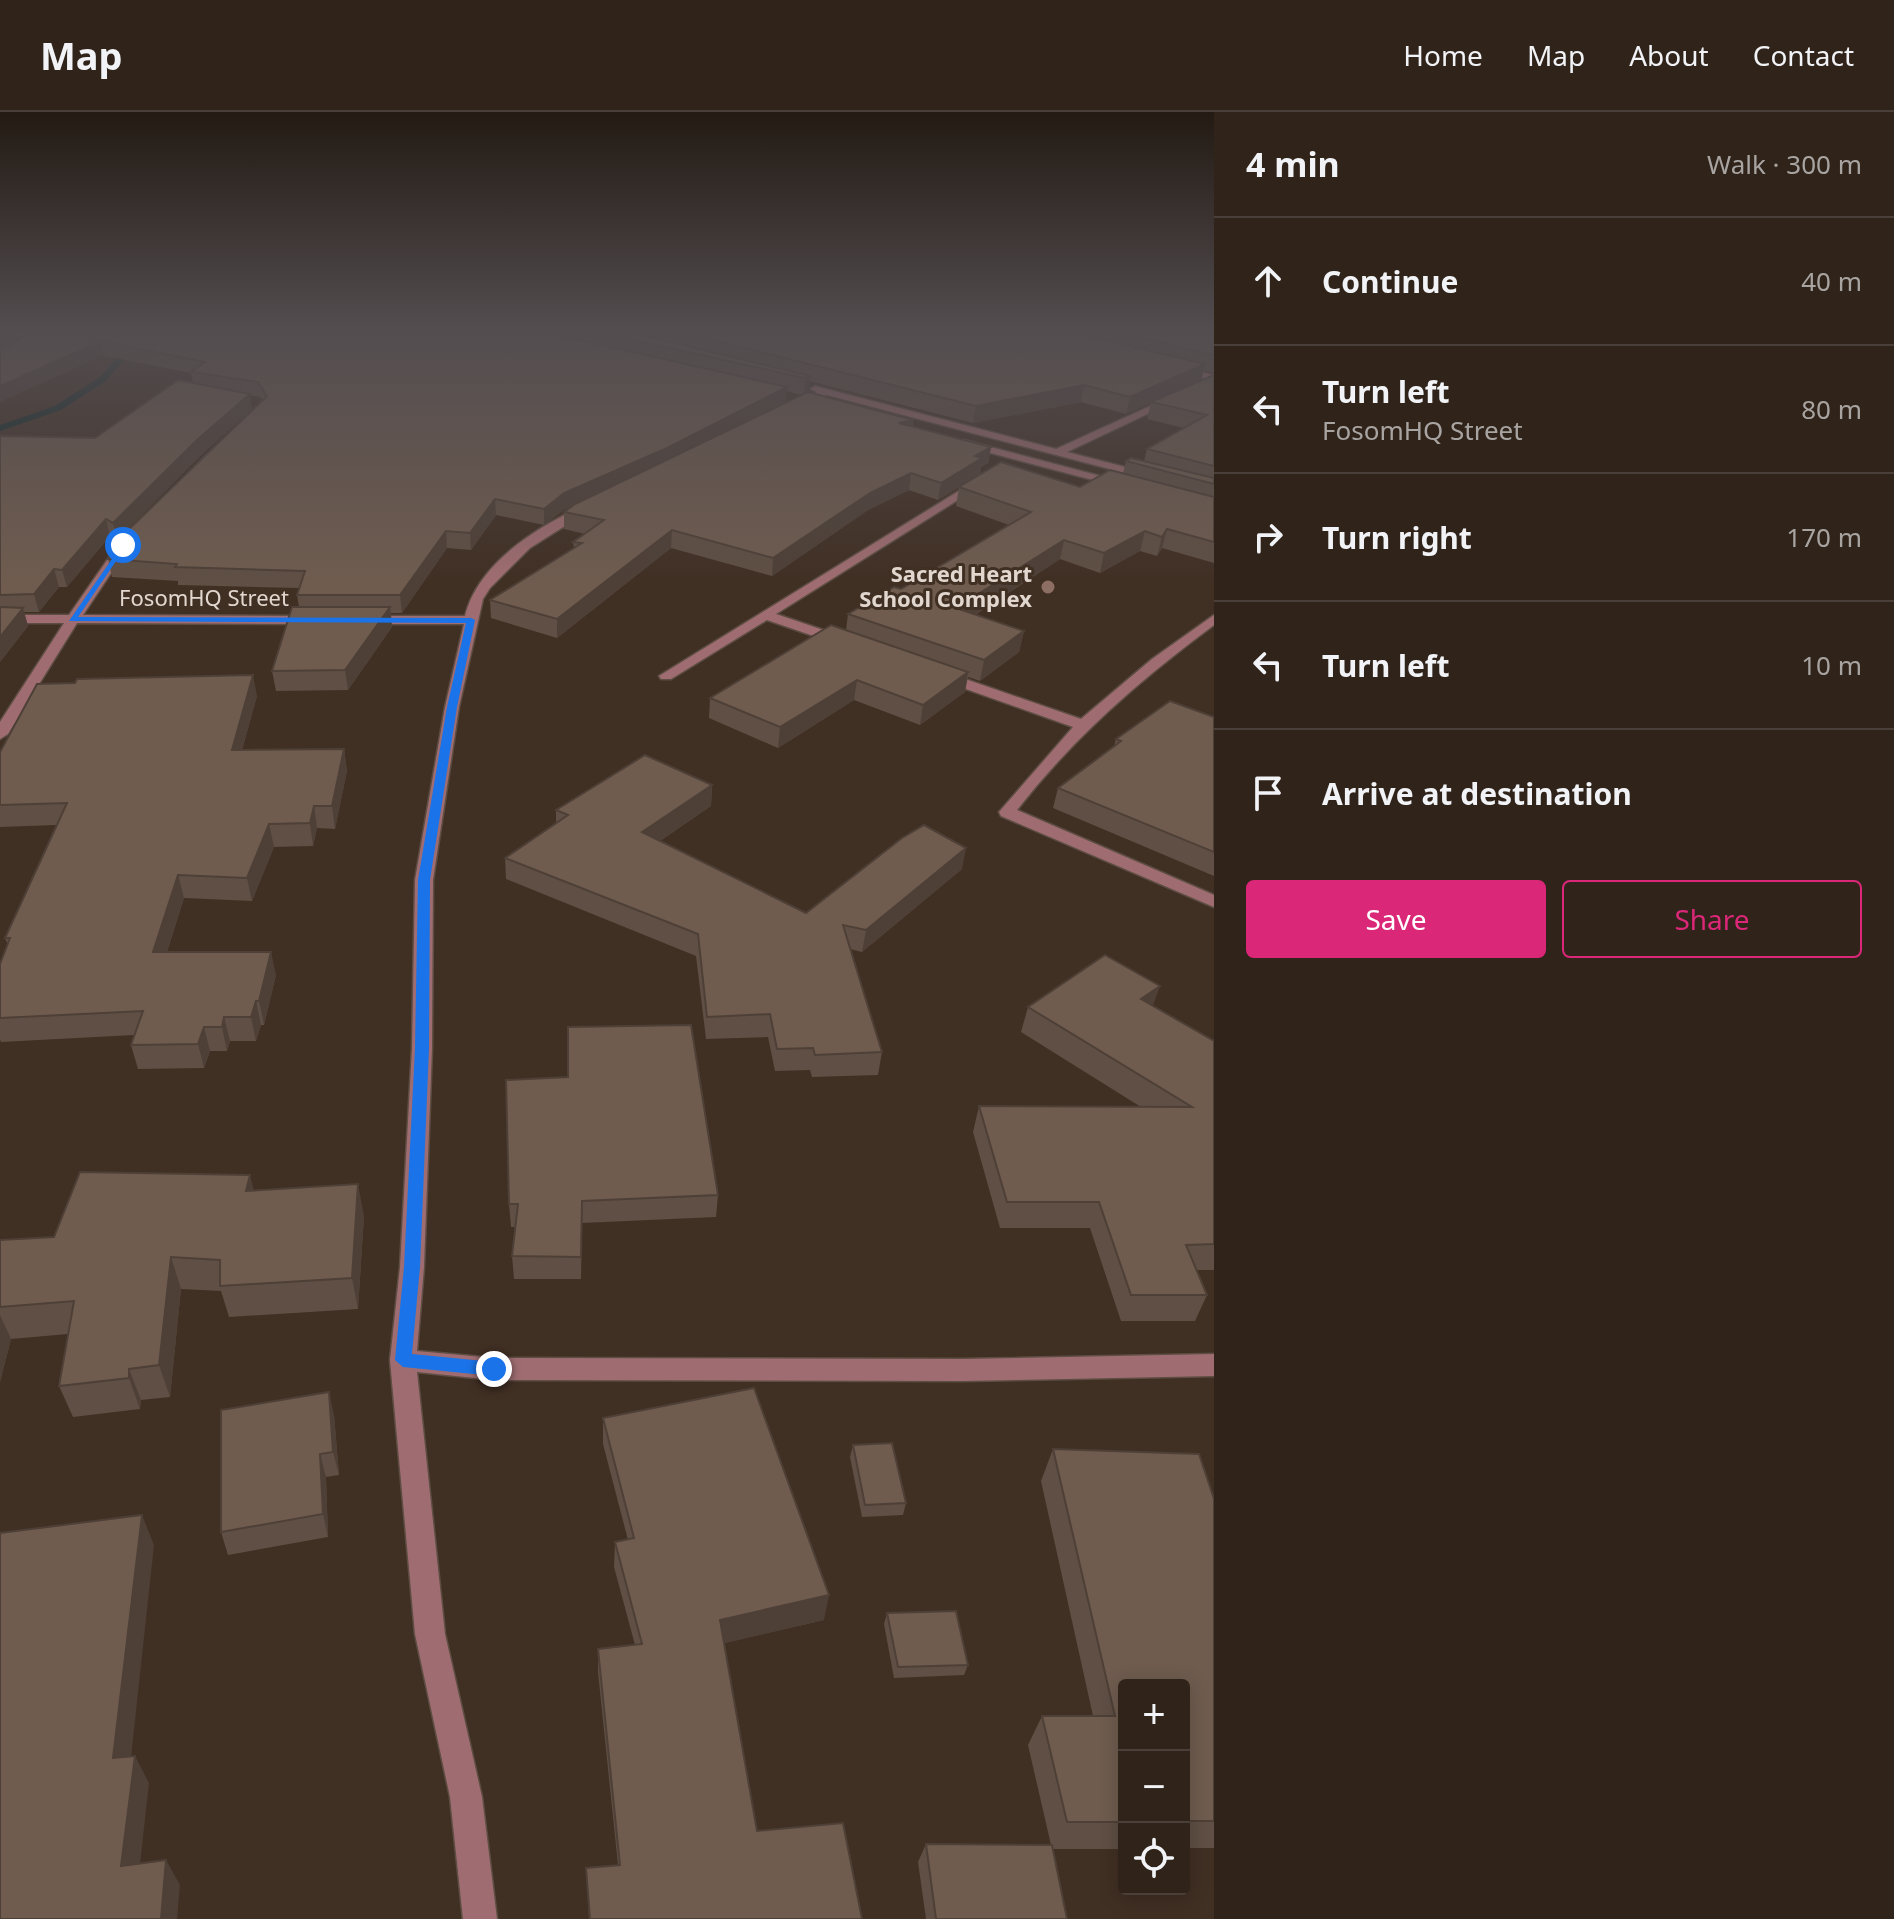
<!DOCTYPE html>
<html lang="en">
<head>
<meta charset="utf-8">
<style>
  :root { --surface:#30231a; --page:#382b23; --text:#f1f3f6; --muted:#a8a4a2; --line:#4b4039; --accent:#db2777 }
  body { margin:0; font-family:"Noto Sans",sans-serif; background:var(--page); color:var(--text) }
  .controls { position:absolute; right:24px; bottom:24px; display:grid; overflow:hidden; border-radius:8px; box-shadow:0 4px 20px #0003 }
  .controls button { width:72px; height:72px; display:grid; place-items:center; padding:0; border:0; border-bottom:2px solid var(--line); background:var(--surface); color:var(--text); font:40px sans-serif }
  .stop { position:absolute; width:24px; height:24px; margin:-18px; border:6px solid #1a73e8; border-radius:50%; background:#fff }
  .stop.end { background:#1a73e8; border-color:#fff; box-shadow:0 2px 8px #0008 }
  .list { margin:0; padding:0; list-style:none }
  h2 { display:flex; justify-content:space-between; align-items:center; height:104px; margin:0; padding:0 32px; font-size:34px }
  h2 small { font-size:26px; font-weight:400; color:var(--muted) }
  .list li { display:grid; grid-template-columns:52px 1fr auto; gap:24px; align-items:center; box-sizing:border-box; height:128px; padding:0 32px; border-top:2px solid var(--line) }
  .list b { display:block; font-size:30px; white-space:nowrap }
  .list p { margin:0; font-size:26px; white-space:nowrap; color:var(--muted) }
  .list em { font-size:26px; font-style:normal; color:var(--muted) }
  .actions { display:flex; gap:16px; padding:24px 32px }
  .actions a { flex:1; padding:18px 0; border:2px solid var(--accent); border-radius:8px; text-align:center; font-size:28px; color:var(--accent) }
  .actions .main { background:var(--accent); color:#fff }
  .icon { flex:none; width:44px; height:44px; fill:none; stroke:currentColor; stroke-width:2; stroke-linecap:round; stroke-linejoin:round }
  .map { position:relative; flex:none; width:1214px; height:1807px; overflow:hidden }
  header { display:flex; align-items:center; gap:48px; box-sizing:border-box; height:112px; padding:0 40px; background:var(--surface); border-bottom:2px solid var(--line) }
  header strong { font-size:38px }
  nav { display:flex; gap:44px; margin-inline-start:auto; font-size:28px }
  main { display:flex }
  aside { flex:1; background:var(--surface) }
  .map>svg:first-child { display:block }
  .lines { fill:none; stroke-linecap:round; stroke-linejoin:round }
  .stream { fill:#0b2727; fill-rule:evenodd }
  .minor-casing { stroke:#5d4d42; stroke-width:3 }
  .minor { fill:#9f6d71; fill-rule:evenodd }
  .wall { fill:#5f4f44; fill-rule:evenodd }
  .shaded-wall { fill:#4e4037 }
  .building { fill:#6f5c4f; stroke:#4e4037; stroke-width:2 }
  .route { fill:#1a73e8 }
  .education-dot { fill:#8d6e63; stroke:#402f23; stroke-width:3 }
  .labels { text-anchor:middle; stroke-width:6; stroke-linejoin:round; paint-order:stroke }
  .far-poi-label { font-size:22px; font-weight:bold; fill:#e2d7cf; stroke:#402f23; text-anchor:end }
  .far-street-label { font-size:22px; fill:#e2d7cf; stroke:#402f23 }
</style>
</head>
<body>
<header>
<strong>Map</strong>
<nav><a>Home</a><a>Map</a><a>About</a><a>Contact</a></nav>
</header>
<main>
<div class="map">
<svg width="1214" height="1807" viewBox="0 0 1214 1807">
  <rect width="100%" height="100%" fill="#402f23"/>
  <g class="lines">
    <path class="stream" d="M 140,219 L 148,219 L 106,269 L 61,298 L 0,319 L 0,313 L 55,294 L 100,265 Z"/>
    <defs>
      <g id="minor">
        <path d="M 0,221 L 40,221 L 44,224 L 40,227 L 0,227 Z"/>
        <path d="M 1175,254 L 1214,263 L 1214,269 L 1172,259 Z"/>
        <path d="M 815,274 L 1056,337 L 1170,285 L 1179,287 L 1067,340 L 1152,362 L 1152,366 L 1148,367 L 827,283 L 789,296 L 789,292 L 817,280 L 810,277 Z"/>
        <path d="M 964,328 L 1127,371 L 1129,373 L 1123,376 L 960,333 L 960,329 Z"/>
        <path d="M 975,369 L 985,371 L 776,502 L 847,526 L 847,532 L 837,532 L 767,508 L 671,567 L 661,567 L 659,564 Z"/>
        <path d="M 585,393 L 595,395 L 530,436 L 490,476 L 483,487 L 459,595 L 433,768 L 432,936 L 424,1155 L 417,1239 L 494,1246 L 963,1247 L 1214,1242 L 1214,1264 L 963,1269 L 494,1268 L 417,1260 L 445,1522 L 482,1685 L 497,1807 L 463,1807 L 450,1685 L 415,1522 L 390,1248 L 400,1155 L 412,936 L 415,768 L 445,595 L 464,512 L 367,512 L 360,508 L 367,504 L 465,504 C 478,451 538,414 585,393 Z"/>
        <path d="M 125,427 L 131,431 L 83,503 L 315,504 L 322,508 L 315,512 L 77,511 L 8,622 L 0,627 L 0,610 L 64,511 L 0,511 L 0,503 L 69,503 L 121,428 Z"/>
        <path d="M 1214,503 L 1214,513 C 1141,567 1073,626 1017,698 L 1214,783 L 1214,795 L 1001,704 L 999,700 L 1073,615 L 935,566 L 935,560 L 945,560 L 1081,607 L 1152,547 Z"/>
      </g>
    </defs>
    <use href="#minor" class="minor-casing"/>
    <use href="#minor" class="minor"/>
  </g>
  <g class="wall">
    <path d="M 32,219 L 1214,219 L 1214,261 L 1204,258 L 1201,268 L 1214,263 L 1214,451 L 1162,436 L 1157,444 L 1140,439 L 1100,461 L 1060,447 L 975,503 L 1024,519 L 1019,540 L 980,569 L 968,565 L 965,580 L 920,613 L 854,588 L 778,636 L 709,606 L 710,586 L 846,518 L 848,502 L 901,477 L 1009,413 L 956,394 L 959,375 L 1080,375 L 1123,361 L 1126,349 L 1144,349 L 1147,337 L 1184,316 L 1147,307 L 1151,291 L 1126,302 L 1081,290 L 973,311 L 809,269 L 808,280 L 913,308 L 913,314 L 991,335 L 988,351 L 981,355 L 980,362 L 938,388 L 909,378 L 868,398 L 772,464 L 671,436 L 557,526 L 491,506 L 490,488 L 574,436 L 573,430 L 585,422 L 564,417 L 564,400 L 573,394 L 565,397 L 544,413 L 496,403 L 471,438 L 447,436 L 402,501 L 391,501 L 392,515 L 348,578 L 276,579 L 272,559 L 299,495 L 297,483 L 299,476 L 178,473 L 178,469 L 112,465 L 108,447 L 262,288 L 260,285 L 250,283 L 252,297 L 201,343 L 117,428 L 110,424 L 67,475 L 59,475 L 39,500 L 24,500 L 28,514 L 0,550 L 0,324 L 95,326 L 193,271 L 191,261 L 18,227 ZM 786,279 L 802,283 L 763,302 L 786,290 Z"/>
    <path d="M 257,584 L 242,638 L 344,637 L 347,659 L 335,717 L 317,716 L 313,734 L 274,735 L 252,789 L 184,786 L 167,840 L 276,863 L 264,913 L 261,913 L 256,929 L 230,929 L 227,939 L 210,939 L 204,956 L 138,957 L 131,933 L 134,923 L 1,930 L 0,927 L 0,852 L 8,833 L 5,826 L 56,713 L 0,715 L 0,640 Z"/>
    <path d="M 1214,605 L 1214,764 L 1053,696 L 1058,676 L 1114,634 L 1116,627 Z"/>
    <path d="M 712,673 L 711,694 L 660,729 L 806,801 L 962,757 L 862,840 L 850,837 L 882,940 L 878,963 L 812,965 L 810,958 L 775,959 L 768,925 L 706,927 L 696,844 L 506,767 L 505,746 L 556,711 L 556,698 Z"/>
    <path d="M 1153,894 L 1214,929 L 1214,1158 L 1196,1158 L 1207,1183 L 1195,1209 L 1121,1209 L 1090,1116 L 1000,1116 L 973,1020 L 979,994 L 1141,995 L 1021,920 L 1028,895 Z"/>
    <path d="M 254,1078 L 364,1104 L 358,1197 L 229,1205 L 221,1179 L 181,1177 L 170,1285 L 141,1288 L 140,1297 L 73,1305 L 59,1274 L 68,1222 L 11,1227 L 0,1270 L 0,1129 L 54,1125 Z"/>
    <path d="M 718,1083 L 716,1105 L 582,1111 L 581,1167 L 514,1167 L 512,1144 L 515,1115 L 511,1115 L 509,1092 Z"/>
    <path d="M 334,1303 L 339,1363 L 326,1365 L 328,1425 L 228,1443 L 221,1420 Z"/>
    <path d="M 603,1306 L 824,1508 L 724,1531 L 757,1719 L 862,1807 L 589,1807 L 586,1756 L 618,1753 L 598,1560 L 598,1537 L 635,1533 L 614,1455 L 615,1430 L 628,1428 L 603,1332 Z"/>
    <path d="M 853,1333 L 906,1391 L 903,1403 L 862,1405 L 850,1345 Z"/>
    <path d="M 1053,1337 L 1214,1387 L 1214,1736 L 1184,1736 L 1184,1573 L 1124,1573 L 1124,1737 L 1053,1737 L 1067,1807 L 926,1807 L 918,1750 L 926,1732 L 1051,1733 L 1028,1633 L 1042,1604 L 1093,1604 L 1041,1369 Z"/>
    <path d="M 887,1501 L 968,1553 L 964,1563 L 894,1566 L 884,1512 Z"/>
  </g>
  <g class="shaded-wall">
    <path d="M 12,219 L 16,219 L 19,230 L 0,242 L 0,226 Z"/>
    <path d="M 101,229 L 104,243 L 0,290 L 0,274 Z"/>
    <path d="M 1205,252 L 1201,269 L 1126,302 L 1130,285 Z"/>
    <path d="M 810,264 L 808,281 L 804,283 L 805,266 Z"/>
    <path d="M 1084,273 L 1081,290 L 973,311 L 976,294 Z"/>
    <path d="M 787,275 L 786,290 L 667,351 L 565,397 L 544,413 L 544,397 L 564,381 Z"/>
    <path d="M 250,282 L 252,297 L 201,343 L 117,428 L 113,411 L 198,327 Z"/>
    <path d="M 913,308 L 911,324 L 899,311 Z"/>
    <path d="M 991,335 L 988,351 L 981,355 L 980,362 L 938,388 L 941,371 L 975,344 Z"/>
    <path d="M 911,361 L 909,378 L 868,398 L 772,464 L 773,446 L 870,381 Z"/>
    <path d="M 495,387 L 496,403 L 471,438 L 470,421 Z"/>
    <path d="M 106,407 L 110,424 L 67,475 L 62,458 Z"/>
    <path d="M 1167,417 L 1162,436 L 1157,444 L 1162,425 Z"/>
    <path d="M 672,418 L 671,436 L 557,526 L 557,507 Z"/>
    <path d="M 446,419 L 447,436 L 402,501 L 400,483 Z"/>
    <path d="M 1145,419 L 1140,439 L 1100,461 L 1104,441 Z"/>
    <path d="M 1064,428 L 1060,447 L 953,517 L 956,496 Z"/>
    <path d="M 54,457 L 59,475 L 39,500 L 34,482 Z"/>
    <path d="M 390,495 L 392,515 L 348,578 L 345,558 Z"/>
    <path d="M 23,496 L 28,514 L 0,550 L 0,525 Z"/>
    <path d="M 1024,519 L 1019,540 L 980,569 L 984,548 Z"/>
    <path d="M 968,560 L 965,580 L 920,613 L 923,593 Z"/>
    <path d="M 253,563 L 257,584 L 236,660 L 232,638 Z"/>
    <path d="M 857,568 L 854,588 L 778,636 L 780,615 Z"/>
    <path d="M 344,637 L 347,659 L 335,717 L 332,694 Z"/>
    <path d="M 712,673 L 711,694 L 642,741 L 642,720 Z"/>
    <path d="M 314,694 L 317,716 L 313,734 L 310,711 Z"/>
    <path d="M 269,712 L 274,735 L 252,789 L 247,766 Z"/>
    <path d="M 966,736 L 962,757 L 862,840 L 866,818 Z"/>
    <path d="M 178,763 L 184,786 L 159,864 L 153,840 Z"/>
    <path d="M 271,840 L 276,863 L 264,913 L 259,889 Z"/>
    <path d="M 1160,874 L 1151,899 L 1141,887 Z"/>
    <path d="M 256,889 L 261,913 L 256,929 L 251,905 Z"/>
    <path d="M 224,905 L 230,929 L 227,939 L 222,915 Z"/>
    <path d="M 204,915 L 210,939 L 204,956 L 198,932 Z"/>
    <path d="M 250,1063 L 258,1095 L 246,1079 Z"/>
    <path d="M 358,1072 L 364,1104 L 358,1197 L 352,1166 Z"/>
    <path d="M 171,1145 L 181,1177 L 170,1285 L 159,1253 Z"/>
    <path d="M 0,1203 L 11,1227 L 0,1270 Z"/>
    <path d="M 129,1257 L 141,1288 L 140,1297 L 129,1266 Z"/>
    <path d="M 329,1280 L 334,1303 L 339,1363 L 333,1340 Z"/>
    <path d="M 320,1342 L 326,1365 L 328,1425 L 323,1402 Z"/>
    <path d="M 142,1403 L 154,1433 L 128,1673 L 113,1646 Z"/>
    <path d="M 829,1483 L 824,1508 L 717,1533 L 720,1508 Z"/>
    <path d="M 135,1644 L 149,1671 L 137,1779 L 121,1754 Z"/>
    <path d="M 166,1748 L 180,1773 L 177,1807 L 161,1807 Z"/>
  </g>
  <g class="building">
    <path d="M 0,219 L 12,219 L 0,226 Z"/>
    <path d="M 32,219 L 541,219 L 787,275 L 667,336 L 564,381 L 544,397 L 495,387 L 470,421 L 446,419 L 400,483 L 297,483 L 305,459 L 175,455 L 177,452 L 108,447 L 126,420 L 267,284 L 258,270 L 191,260 L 205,250 L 101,229 L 0,274 L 0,238 Z"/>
    <path d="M 592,219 L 626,219 L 810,264 L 805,266 Z"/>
    <path d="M 677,219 L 1069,219 L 1205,252 L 1130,285 L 1084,273 L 976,294 Z"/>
    <path d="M 1110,219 L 1214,219 L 1214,243 Z"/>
    <path d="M 1214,263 L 1214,354 L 1147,337 L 1207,303 L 1151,290 Z"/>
    <path d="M 178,268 L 250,282 L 198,327 L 113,411 L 106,407 L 62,458 L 54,457 L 34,482 L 0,483 L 0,324 L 95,326 Z"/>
    <path d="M 808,280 L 913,308 L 899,311 L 991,335 L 975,344 L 982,346 L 941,371 L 911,361 L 870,381 L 773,446 L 672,418 L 557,507 L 490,488 L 582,431 L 573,430 L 604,408 L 564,400 L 575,392 Z"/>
    <path d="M 1131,346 L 1214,366 L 1214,372 L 1126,349 Z"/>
    <path d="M 1001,350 L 1080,375 L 1110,358 L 1214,385 L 1214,430 L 1167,417 L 1162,425 L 1145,419 L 1104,441 L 1064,428 L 956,496 L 1024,519 L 984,548 L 848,502 L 894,475 L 901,477 L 1031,400 L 959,375 Z"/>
    <path d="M 0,495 L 23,496 L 0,525 Z"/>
    <path d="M 292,495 L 390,495 L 345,558 L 272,559 Z"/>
    <path d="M 831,513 L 968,560 L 923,593 L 857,568 L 780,615 L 710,586 Z"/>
    <path d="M 253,563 L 232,638 L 344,637 L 332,694 L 314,694 L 310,711 L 269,712 L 247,766 L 178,763 L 153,840 L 271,840 L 259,889 L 256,889 L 251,905 L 224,905 L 222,915 L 204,915 L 198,932 L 131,933 L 143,899 L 0,906 L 0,852 L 10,826 L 5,826 L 67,691 L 0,693 L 0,640 L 37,572 L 75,571 L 77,567 Z"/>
    <path d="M 1170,589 L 1214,605 L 1214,740 L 1058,676 L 1121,629 L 1116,627 Z"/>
    <path d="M 645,643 L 712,673 L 642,720 L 806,801 L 902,726 L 924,713 L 966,736 L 866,818 L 843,813 L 882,940 L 815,943 L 813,936 L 777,937 L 770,902 L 707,905 L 698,822 L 505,746 L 568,703 L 556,698 Z"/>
    <path d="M 1105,843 L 1160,874 L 1141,887 L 1214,929 L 1214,1132 L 1186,1133 L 1207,1183 L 1131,1183 L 1099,1090 L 1007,1090 L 979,994 L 1192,995 L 1028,895 Z"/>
    <path d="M 691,913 L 718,1083 L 582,1089 L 581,1145 L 512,1144 L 518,1092 L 509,1092 L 506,968 L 568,965 L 568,915 Z"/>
    <path d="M 80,1060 L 250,1063 L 246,1079 L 358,1072 L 352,1166 L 220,1174 L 220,1148 L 171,1145 L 159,1253 L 129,1257 L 129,1266 L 59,1274 L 74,1189 L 0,1195 L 0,1128 L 54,1125 Z"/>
    <path d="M 754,1276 L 829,1483 L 720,1508 L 757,1719 L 843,1711 L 862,1807 L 590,1807 L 586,1756 L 620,1753 L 598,1537 L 642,1532 L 615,1430 L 634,1426 L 603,1306 Z"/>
    <path d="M 329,1280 L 333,1340 L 320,1342 L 323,1402 L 221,1420 L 221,1298 Z"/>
    <path d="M 892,1331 L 906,1391 L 865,1393 L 853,1333 Z"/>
    <path d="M 1053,1337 L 1199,1342 L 1214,1387 L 1214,1709 L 1184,1709 L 1184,1573 L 1124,1573 L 1124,1710 L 1067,1710 L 1042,1604 L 1115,1604 Z"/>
    <path d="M 142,1403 L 113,1646 L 135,1644 L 121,1754 L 166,1748 L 161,1807 L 0,1807 L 0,1421 Z"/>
    <path d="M 956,1499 L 968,1553 L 898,1555 L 887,1501 Z"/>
    <path d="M 926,1732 L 1052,1733 L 1067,1807 L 936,1807 Z"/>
  </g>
  <linearGradient id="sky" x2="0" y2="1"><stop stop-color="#231a13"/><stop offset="0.46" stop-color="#534d50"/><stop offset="1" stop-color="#534d50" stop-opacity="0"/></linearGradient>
  <rect width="1214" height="472" fill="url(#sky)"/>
  <path class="route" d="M 123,431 L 127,433 L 78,505 L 471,506 L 475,508 L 457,595 L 430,768 L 429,936 L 420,1155 L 412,1242 L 494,1250 L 502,1257 L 500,1262 L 494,1264 L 403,1255 L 395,1248 L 404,1155 L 415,936 L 418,768 L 447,595 L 466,511 L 69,509 Z"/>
  <circle class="education-dot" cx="1048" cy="475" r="8"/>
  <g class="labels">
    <g class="far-poi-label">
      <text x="1032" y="470">Sacred Heart<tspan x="1032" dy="25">School Complex</tspan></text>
    </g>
    <g class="far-street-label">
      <text x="204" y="494">FosomHQ Street</text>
    </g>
  </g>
</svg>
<div class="controls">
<button>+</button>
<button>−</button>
<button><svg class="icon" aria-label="locate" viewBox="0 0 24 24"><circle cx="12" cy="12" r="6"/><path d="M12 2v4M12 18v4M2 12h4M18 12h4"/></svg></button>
</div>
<div class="stop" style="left:123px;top:433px"></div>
<div class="stop end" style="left:494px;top:1257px"></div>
</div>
<aside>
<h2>4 min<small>Walk · 300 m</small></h2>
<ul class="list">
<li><svg class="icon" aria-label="ahead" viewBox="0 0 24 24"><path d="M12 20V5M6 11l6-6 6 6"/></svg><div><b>Continue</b></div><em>40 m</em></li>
<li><svg class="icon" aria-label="left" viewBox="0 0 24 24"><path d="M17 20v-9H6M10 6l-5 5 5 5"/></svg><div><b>Turn left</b><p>FosomHQ Street</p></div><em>80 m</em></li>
<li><svg class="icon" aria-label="right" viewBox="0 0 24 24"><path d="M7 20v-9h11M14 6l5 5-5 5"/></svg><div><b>Turn right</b></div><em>170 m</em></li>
<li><svg class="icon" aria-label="left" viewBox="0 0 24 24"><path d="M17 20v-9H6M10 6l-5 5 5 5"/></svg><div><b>Turn left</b></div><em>10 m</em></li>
<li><svg class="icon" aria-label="arrive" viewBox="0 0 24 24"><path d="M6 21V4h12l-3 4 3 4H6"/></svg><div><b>Arrive at destination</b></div></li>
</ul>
<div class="actions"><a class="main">Save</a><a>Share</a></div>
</aside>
</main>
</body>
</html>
